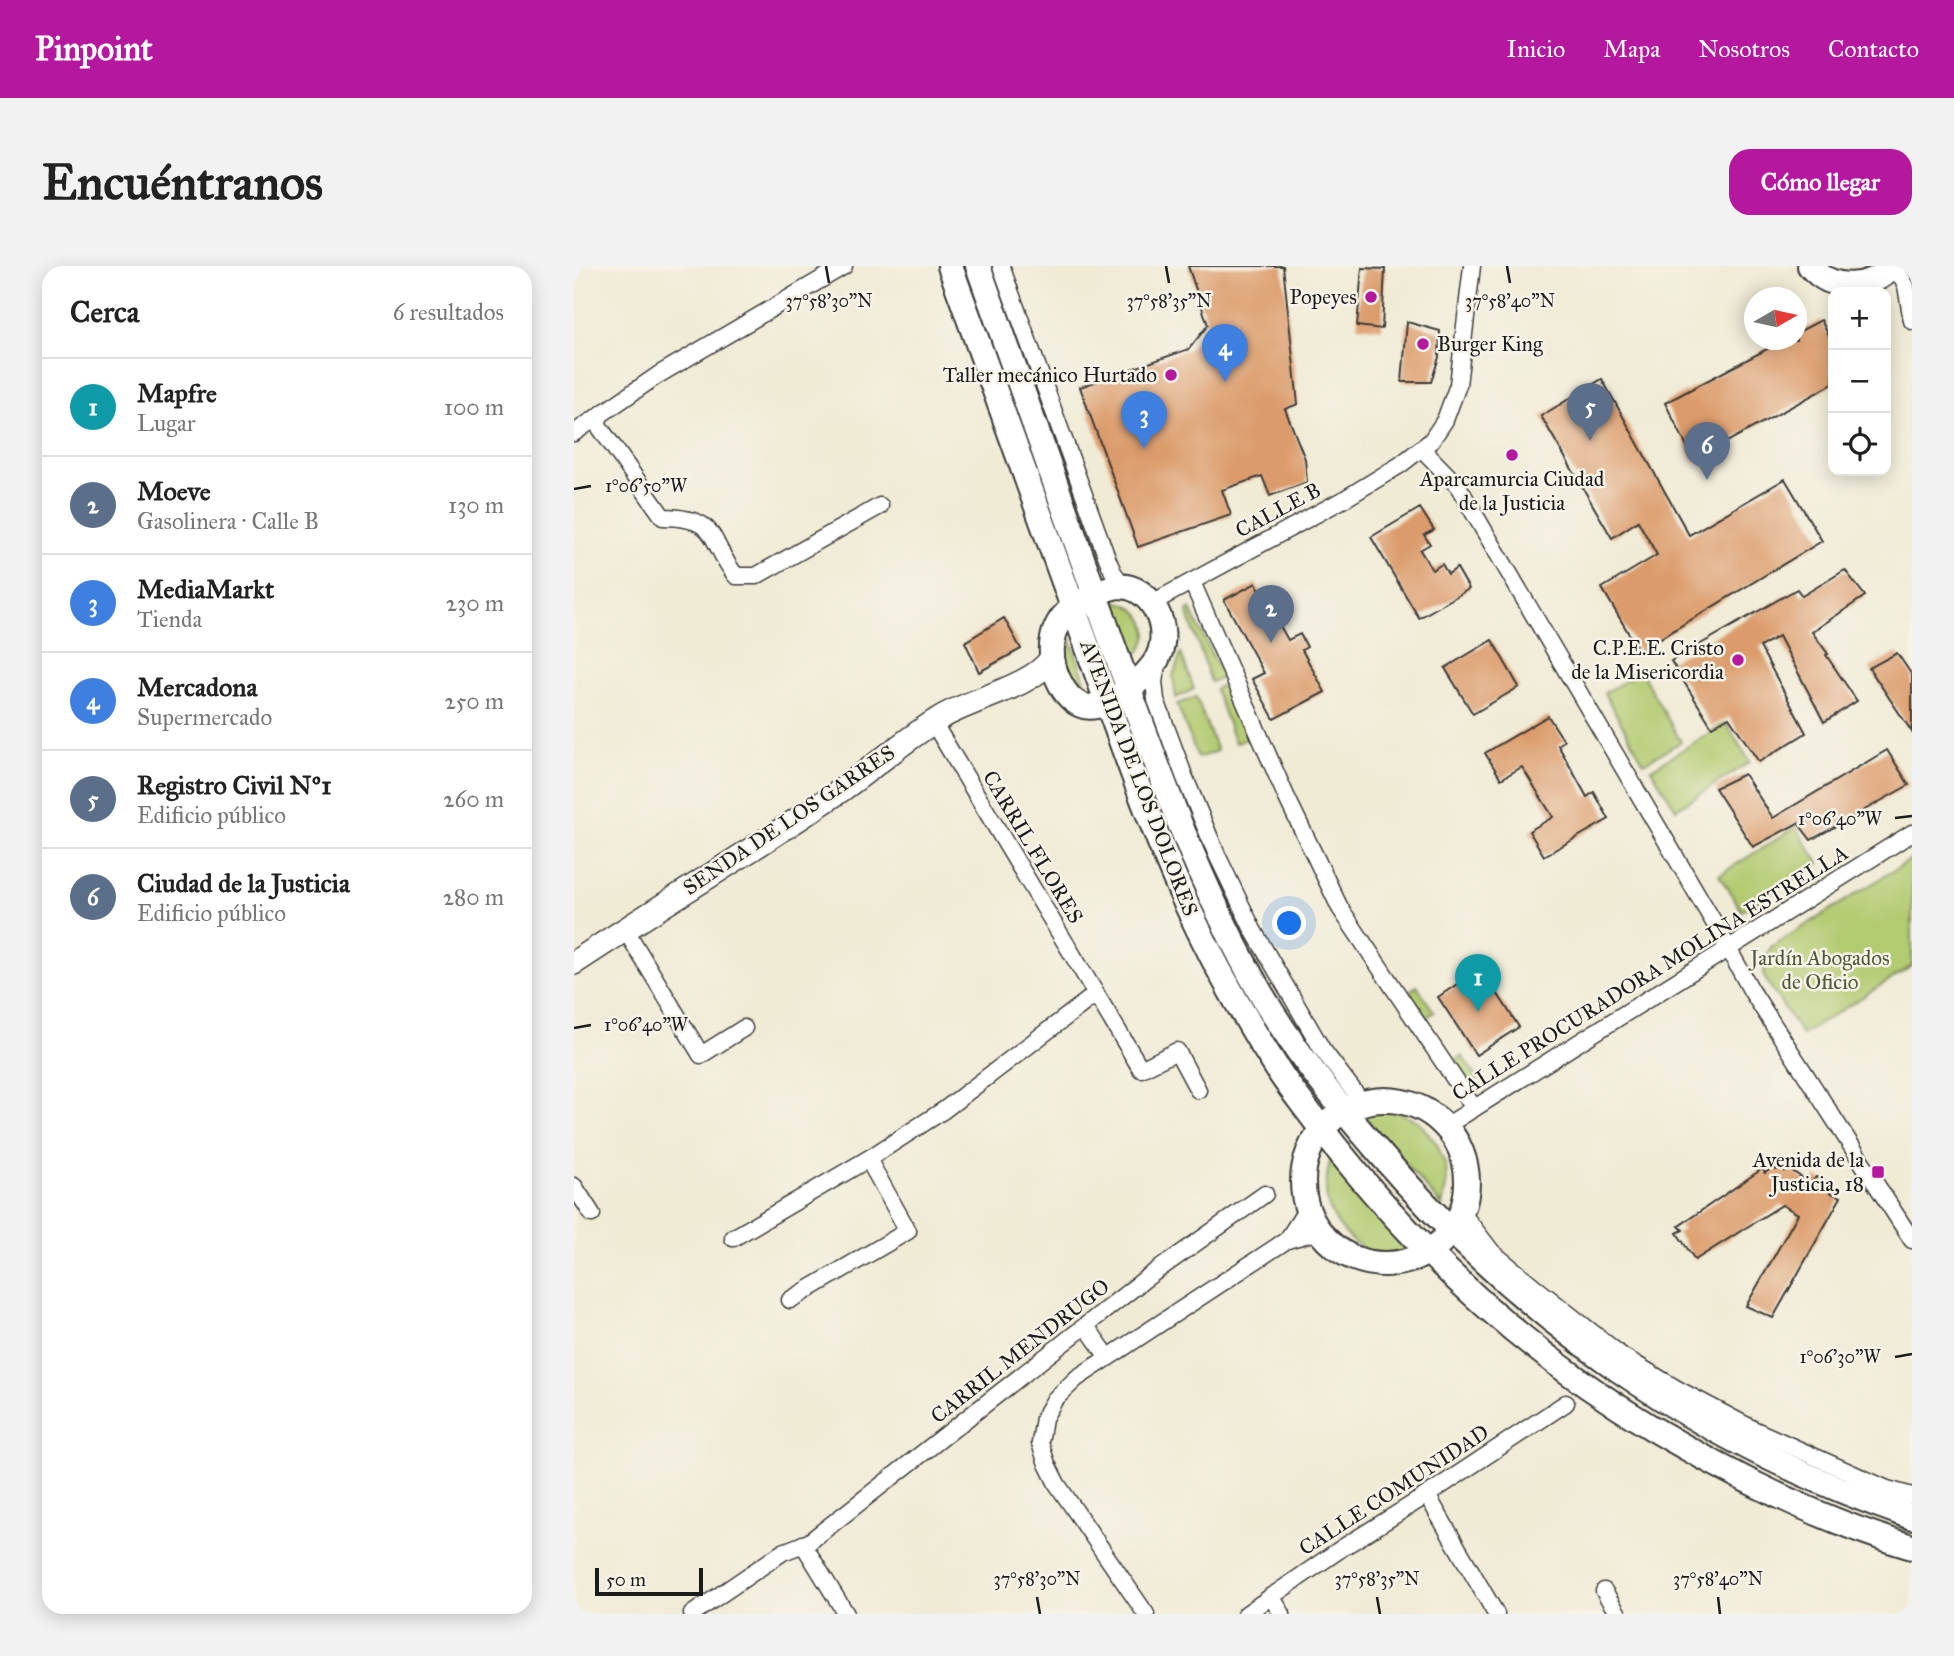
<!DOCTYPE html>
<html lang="es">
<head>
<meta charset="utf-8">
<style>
  :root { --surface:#fff; --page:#f2f2f2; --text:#222; --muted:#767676; --line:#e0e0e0; --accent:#b5179e }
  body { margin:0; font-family:"IM FELL Great Primer",serif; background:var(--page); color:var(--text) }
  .controls { position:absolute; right:21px; top:21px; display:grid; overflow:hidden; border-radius:14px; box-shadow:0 4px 18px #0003 }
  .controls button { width:63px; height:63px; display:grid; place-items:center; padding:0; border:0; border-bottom:2px solid var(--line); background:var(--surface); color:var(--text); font:35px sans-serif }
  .compass { position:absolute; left:1170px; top:21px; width:63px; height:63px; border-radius:50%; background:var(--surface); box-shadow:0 4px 18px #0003; rotate:81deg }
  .scale { position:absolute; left:21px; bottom:18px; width:108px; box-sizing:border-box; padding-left:7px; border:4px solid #1c1c1c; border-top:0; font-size:19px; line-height:24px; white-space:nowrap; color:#1c1c1c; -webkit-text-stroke:5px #f7f3e8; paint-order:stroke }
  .you { position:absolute; left:716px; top:658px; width:24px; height:24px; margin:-18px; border:5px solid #fff; border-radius:50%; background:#1a73e8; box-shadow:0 0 0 10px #1a73e833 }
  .badge { display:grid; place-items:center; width:46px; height:46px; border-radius:50%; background:var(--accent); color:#fff; font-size:23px; font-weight:700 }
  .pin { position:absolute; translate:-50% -58px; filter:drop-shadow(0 2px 4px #0008) }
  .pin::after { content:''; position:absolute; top:37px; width:24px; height:21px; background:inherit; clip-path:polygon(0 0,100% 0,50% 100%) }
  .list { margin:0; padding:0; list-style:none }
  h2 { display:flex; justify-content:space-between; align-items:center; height:91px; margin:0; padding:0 28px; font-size:30px }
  h2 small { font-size:23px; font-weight:400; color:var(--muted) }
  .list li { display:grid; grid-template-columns:46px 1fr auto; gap:21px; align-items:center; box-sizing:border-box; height:98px; padding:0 28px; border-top:2px solid var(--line) }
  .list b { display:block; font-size:26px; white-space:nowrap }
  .list p { margin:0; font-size:23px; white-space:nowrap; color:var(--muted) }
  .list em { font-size:23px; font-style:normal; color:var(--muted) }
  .icon { flex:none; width:38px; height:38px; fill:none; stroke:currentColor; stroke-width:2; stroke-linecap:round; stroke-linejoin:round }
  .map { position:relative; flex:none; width:1338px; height:1348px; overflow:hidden; border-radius:21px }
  header { display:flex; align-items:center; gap:42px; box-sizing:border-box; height:98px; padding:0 35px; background:var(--accent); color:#fff }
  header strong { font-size:33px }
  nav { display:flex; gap:38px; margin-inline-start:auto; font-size:24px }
  .intro { display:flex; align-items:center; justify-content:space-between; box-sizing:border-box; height:168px; padding:0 42px }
  h1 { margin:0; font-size:49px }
  .button { padding:18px 32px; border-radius:21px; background:var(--accent); color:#fff; font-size:24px; font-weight:700 }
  main { display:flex; gap:42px; padding:0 42px }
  aside { flex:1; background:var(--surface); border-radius:21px; box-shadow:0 4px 18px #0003 }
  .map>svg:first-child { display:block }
  .green { fill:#b2ca6f; stroke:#677346; stroke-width:2 }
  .building { fill:#dc9b6b }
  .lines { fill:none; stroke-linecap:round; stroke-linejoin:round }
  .street-casing { stroke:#3c3b38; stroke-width:19 }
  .secondary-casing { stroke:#3c3b38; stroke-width:26 }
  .primary-casing { stroke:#3c3b38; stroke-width:28 }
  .street { stroke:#fff; stroke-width:16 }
  .secondary { stroke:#fff; stroke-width:23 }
  .primary { stroke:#fff; stroke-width:24 }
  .ticks { fill:none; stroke:#1c1c1c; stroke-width:2.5 }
  .poi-dot { fill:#b5179e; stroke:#f7f3e8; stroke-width:2.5 }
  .labels { text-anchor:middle; stroke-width:5; stroke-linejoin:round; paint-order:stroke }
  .poi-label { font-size:21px; fill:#1c1c1c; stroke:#f7f3e8; text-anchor:end }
  .street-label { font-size:21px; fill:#1c1c1c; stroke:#f7f3e8 }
  .park-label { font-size:21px; fill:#505939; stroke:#f7f3e8 }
  .ticks-label { font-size:18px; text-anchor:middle; fill:#1c1c1c; stroke:#f7f3e8; stroke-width:5; stroke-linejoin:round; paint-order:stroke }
</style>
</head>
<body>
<header>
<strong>Pinpoint</strong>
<nav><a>Inicio</a><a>Mapa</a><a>Nosotros</a><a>Contacto</a></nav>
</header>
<div class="intro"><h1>Encuéntranos</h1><a class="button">Cómo llegar</a></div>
<main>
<aside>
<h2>Cerca<small>6 resultados</small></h2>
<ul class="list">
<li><span class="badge" style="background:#0f9aa8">1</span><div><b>Mapfre</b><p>Lugar</p></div><em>100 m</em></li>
<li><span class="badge" style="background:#5c6f8a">2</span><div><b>Moeve</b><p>Gasolinera · Calle B</p></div><em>130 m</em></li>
<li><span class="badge" style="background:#3f7fe0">3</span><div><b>MediaMarkt</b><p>Tienda</p></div><em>230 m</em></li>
<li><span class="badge" style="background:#3f7fe0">4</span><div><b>Mercadona</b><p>Supermercado</p></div><em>250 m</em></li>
<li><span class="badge" style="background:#5c6f8a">5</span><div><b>Registro Civil Nº1</b><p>Edificio público</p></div><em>260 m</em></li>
<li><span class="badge" style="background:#5c6f8a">6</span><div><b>Ciudad de la Justicia</b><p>Edificio público</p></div><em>280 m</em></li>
</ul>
</aside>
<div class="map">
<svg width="1338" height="1348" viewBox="0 0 1338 1348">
  <rect width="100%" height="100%" fill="#f7f3e8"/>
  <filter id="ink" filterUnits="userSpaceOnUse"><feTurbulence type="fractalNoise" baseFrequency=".0143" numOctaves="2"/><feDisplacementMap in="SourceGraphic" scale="14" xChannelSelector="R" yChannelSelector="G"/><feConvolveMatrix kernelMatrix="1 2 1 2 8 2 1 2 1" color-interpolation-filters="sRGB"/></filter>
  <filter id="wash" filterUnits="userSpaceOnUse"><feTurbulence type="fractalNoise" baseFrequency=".00686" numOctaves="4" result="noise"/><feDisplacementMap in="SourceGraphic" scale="28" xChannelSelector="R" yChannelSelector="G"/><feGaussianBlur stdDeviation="1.57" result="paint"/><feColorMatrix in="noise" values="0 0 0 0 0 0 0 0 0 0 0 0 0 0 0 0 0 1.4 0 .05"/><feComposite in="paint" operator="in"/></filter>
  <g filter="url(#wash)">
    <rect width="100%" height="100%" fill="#f0ebd5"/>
    <g class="green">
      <path d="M 540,335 C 558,337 577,353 572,373 C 570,380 565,387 560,392 Z"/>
      <path d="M 616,342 L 649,412 L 637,416 L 613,345 Z"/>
      <path d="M 497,374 L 515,426 C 496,421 482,390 497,374 Z"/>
      <path d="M 607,387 L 620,423 L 602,432 L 599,410 Z"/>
      <path d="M 1067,406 L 1107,476 L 1070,497 L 1030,427 Z"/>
      <path d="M 652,417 L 677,472 L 661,477 L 641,423 Z"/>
      <path d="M 622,431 L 643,485 L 624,492 L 603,438 Z"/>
      <path d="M 1152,457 L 1176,496 L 1102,543 L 1077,503 Z"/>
      <path d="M 1222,561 L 1245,597 L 1168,645 L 1145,609 Z"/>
      <path d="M 1338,593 L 1338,700 L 1228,769 L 1190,711 C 1189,699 1191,690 1197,681 Z"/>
      <path d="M 843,720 L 860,746 L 852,752 L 834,726 Z"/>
      <path d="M 888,790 L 904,813 L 894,820 L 879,796 Z"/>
      <path d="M 814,842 L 844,855 L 863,878 L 872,901 L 873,915 L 868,940 L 788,848 L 795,844 Z"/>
      <path d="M 756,894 L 833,982 C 801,1004 763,968 754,938 C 750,924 753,909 756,894 Z"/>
    </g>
    <g id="blocks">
      <g class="building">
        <path d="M 614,0 L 709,0 L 724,138 L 711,143 L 731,193 L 733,216 L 696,230 L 688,210 L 648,224 L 657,249 L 564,281 L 506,121 L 615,83 L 634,59 Z"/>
        <path d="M 788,2 L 811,3 L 808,63 L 783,60 Z"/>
        <path d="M 1247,54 L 1259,78 L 1259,118 L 1120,194 L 1091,137 L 1210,74 L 1222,74 L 1222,67 Z"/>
        <path d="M 833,56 L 866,65 L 865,91 L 857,116 L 828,116 Z"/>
        <path d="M 1028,113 L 1115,269 L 1211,213 L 1248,275 L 1065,385 L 1028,322 L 1083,289 L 1064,255 L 1038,272 L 967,150 Z"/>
        <path d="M 846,242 L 860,264 L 850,269 L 856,278 L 846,284 L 858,304 L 868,298 L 874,308 L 883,302 L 895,323 L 845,352 L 797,271 Z"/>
        <path d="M 1271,304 L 1291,330 L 1238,366 L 1254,388 L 1252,389 L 1283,435 L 1250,456 L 1205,370 L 1186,381 L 1232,467 L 1185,496 L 1155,451 L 1138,461 L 1097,395 L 1223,323 L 1228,330 Z"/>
        <path d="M 682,317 L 714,374 L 726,368 L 733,381 L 728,384 L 751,426 L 700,453 L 678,413 L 690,407 L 650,334 Z"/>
        <path d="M 430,352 L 447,383 L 405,406 L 391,376 Z"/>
        <path d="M 918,374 L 945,421 L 899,448 L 871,402 Z"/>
        <path d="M 1323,387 L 1338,409 L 1338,466 L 1295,402 Z"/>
        <path d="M 974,450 L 990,475 L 984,479 L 1013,531 L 1020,526 L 1035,553 L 970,590 L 955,565 L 979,551 L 948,501 L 927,513 L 911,487 Z"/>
        <path d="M 1313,484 L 1335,519 L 1237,574 L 1224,557 L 1179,581 L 1141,522 L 1170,508 L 1199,552 Z"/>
        <path d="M 907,702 L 945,761 L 902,789 L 864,731 Z"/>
        <path d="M 1200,900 L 1202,904 L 1208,900 L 1211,905 L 1214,902 L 1237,918 L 1242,911 L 1258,918 L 1255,926 L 1267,931 L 1199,1052 L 1172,1040 L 1224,948 L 1208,939 L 1121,994 L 1103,967 L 1109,964 L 1105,960 L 1188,903 L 1191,907 Z"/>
      </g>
    </g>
  </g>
  <g filter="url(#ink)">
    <use href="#blocks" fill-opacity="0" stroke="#3c3b38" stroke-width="2"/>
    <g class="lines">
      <defs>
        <g id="street">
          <path d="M 427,0 L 533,292 L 539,306 L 549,320"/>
          <path d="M 1321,0 L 1332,20 L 1338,55"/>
          <path d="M 25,150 L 24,159 L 89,251 C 147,252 133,273 162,310 L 182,310 L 306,240"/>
          <path d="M 0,167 L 84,109 L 270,0"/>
          <path d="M 848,183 L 884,220 L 1142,660 L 1177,724 L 1338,974"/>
          <path d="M 618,316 L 712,530 L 766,642 L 900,842"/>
          <path d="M 578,337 L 772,232 L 826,199 L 857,175 L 871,154 L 884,119 L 898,0"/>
          <path d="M 583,398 L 580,416 L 582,434 L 611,512 L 643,589 L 679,664 L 748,783 L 788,836"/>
          <path d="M 359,456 L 567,803 L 603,785 L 624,824"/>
          <path d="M 51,663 L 127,789 L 170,762"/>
          <path d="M 872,860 L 1338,567"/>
          <path d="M 0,920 L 18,948"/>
          <path d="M 888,947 L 918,986 L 967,1026 L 1048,1090 L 1105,1124 L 1181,1164 L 1313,1223 L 1338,1230"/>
          <path d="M 159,972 L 294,893 L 370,844 L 522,728"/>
          <path d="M 713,974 L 733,943"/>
          <path d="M 216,1034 L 334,965 L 294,893"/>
          <path d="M 512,1060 L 534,1091"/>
          <path d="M 853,1229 L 922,1348"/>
          <path d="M 229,1278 L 272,1348"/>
          <path d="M 1030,1325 L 1044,1348"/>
          <path d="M 697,1330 L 708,1348"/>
          <path d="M 118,1348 L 209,1286 L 235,1276 L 571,1013 L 691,928"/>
          <path d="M 572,1348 L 483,1218 L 473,1198 L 466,1177 L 470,1152 L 481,1133 L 503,1112 L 713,974 L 745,965"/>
          <path d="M 672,1348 L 768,1282 L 853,1229 L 992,1137"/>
        </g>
        <path id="secondary" d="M 0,697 C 87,639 177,586 263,527 C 298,503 330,474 366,452 C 397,433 458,421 477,393"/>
        <g id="primary">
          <path d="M 376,0 C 417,114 458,228 499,341 C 535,439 567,538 610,633 C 638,694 671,754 708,810 C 719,826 732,842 743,857 C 835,978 948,1084 1078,1162 C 1159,1210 1247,1255 1338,1281"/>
          <path d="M 404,0 C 448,124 492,247 536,371 C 580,492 622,614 686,726 C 719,783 760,834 803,884 C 950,1056 1124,1177 1338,1251"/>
          <path d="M 1236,0 C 1259,27 1296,23 1320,0"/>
          <path d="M 544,320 C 578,320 598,361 584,391 C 576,410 529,449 507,439 C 497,435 491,427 486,417 C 475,397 474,370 489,351 C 495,343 506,337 514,332 C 524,326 533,322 544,320 Z"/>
          <circle cx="811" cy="916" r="82"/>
        </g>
      </defs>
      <use href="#street" class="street-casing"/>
      <use href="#secondary" class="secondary-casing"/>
      <use href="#primary" class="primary-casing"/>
      <use href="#street" class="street"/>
      <use href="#secondary" class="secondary"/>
      <use href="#primary" class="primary"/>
    </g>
  </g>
  <path class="ticks" d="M 252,0 L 255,17M 592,0 L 595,17M 933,0 L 936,17M 0,223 L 17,220M 1321,552 L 1338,550M 0,762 L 17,759M 1321,1091 L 1338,1088M 463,1331 L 466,1348M 803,1331 L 806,1348M 1144,1331 L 1146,1348"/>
  <g class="poi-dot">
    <circle cx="797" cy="31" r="7"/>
    <circle cx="849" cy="78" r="7"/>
    <circle cx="597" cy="109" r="7"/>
    <circle cx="938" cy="189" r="7"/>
    <circle cx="1164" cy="394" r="7"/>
    <rect x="1297" y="899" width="14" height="14" rx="3.5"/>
  </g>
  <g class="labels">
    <g class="poi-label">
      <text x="783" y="38">Popeyes</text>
      <text x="863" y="85" text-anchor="start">Burger King</text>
      <text x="583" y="116">Taller mecánico Hurtado</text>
      <text x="938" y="220" text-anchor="middle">Aparcamurcia Ciudad<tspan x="938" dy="24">de la Justicia</tspan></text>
      <text x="1150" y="389">C.P.E.E. Cristo<tspan x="1150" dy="24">de la Misericordia</tspan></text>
      <text x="1290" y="901">Avenida de la<tspan x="1290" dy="24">Justicia, 18</tspan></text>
    </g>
    <g class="street-label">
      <text transform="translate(704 244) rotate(-28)" y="7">CALLE B</text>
      <text transform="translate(565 512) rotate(69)" y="7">AVENIDA DE LOS DOLORES</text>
      <text transform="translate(215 554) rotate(-34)" y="7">SENDA DE LOS GARRES</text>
      <text transform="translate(459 581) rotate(59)" y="7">CARRIL FLORES</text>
      <text transform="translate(1076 707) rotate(-32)" y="7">CALLE PROCURADORA MOLINA ESTRELLA</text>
      <text transform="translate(446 1085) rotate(-38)" y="7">CARRIL MENDRUGO</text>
      <text transform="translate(820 1224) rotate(-33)" y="7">CALLE COMUNIDAD</text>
    </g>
    <g class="park-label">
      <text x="1246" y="699">Jardín Abogados<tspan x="1246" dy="24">de Oficio</tspan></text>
    </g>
  </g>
  <g class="ticks-label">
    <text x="255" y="41">37°58'30"N</text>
    <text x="595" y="41">37°58'35"N</text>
    <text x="936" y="41">37°58'40"N</text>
    <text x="72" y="226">1°06'50"W</text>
    <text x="1266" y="559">1°06'40"W</text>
    <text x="72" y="765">1°06'40"W</text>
    <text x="1266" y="1097">1°06'30"W</text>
    <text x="463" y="1319">37°58'30"N</text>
    <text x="803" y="1319">37°58'35"N</text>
    <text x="1144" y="1319">37°58'40"N</text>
  </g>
</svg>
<div class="controls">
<button>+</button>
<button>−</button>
<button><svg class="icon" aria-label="locate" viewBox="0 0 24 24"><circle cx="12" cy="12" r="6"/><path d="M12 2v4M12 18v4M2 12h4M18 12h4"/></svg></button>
</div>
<svg class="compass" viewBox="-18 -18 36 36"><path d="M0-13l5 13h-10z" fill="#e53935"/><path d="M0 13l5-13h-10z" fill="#767676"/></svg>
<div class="scale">50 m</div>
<div class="you"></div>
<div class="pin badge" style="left:904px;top:746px;background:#0f9aa8">1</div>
<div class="pin badge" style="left:697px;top:377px;background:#5c6f8a">2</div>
<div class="pin badge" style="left:570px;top:183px;background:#3f7fe0">3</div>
<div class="pin badge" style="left:651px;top:116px;background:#3f7fe0">4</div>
<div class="pin badge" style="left:1016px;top:175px;background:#5c6f8a">5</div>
<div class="pin badge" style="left:1133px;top:214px;background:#5c6f8a">6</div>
</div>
</main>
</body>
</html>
